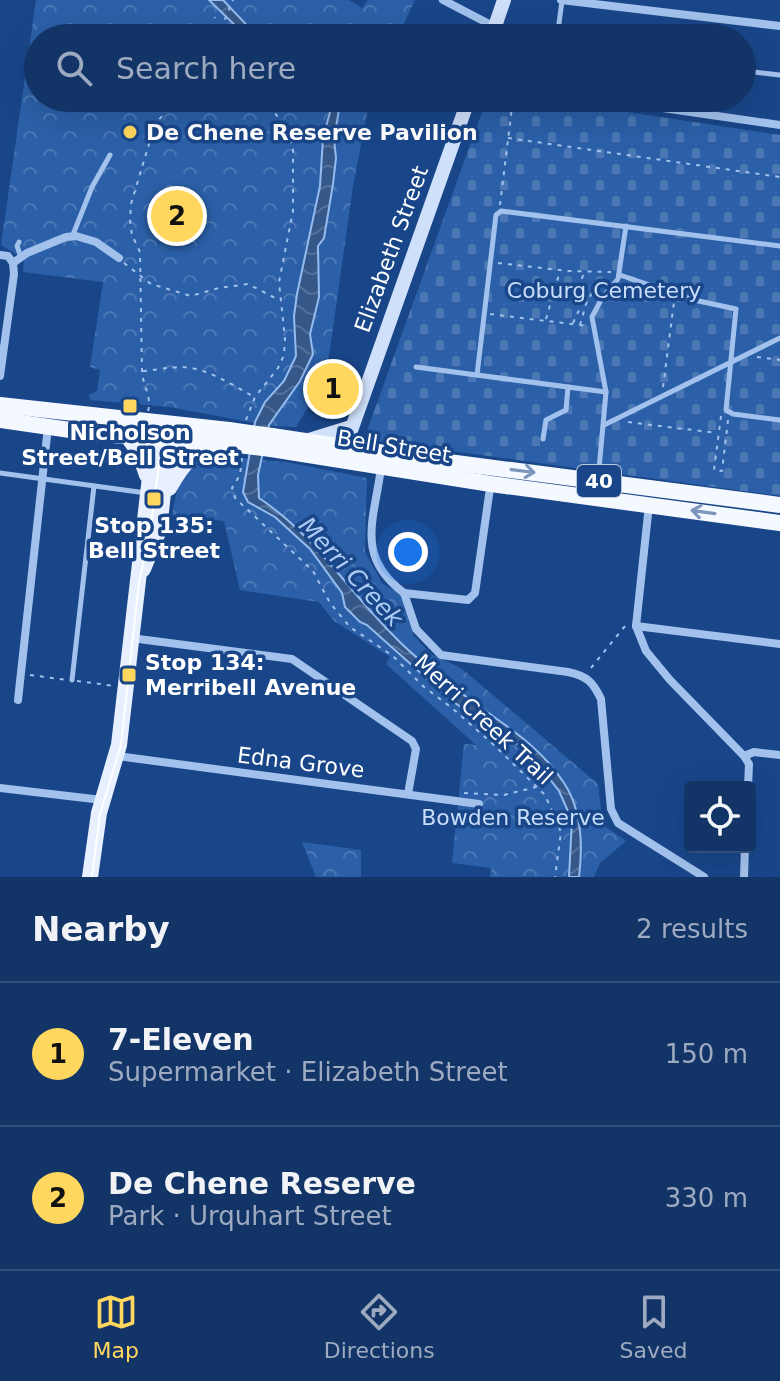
<!DOCTYPE html>
<html lang="en">
<head>
<meta charset="utf-8">
<style>
  :root { --surface:#133467; --page:#1c3c6d; --text:#f1f3f6; --muted:#9daac0; --line:#324f7b; --accent:#ffd65e }
  body { margin:0; font-family:"DejaVu Sans",sans-serif; background:var(--page); color:var(--text) }
  .controls { position:absolute; right:24px; bottom:24px; display:grid; overflow:hidden; border-radius:8px; box-shadow:0 8px 32px #0002 }
  .controls button { width:72px; height:72px; display:grid; place-items:center; padding:0; border:0; border-bottom:2px solid var(--line); background:var(--surface); color:var(--text); font:40px sans-serif }
  .you { position:absolute; left:408px; top:552px; width:28px; height:28px; margin:-20px; border:6px solid #fff; border-radius:50%; background:#1a73e8; box-shadow:0 0 0 12px #1a73e833 }
  .badge { display:grid; place-items:center; width:52px; height:52px; border-radius:50%; background:var(--accent); color:#111; font-size:26px; font-weight:700 }
  .pin { position:absolute; translate:-50% -50%; border:4px solid #fff; box-shadow:0 2px 8px #0006 }
  .list { margin:0; padding:0; list-style:none }
  h2 { display:flex; justify-content:space-between; align-items:center; height:104px; margin:0; padding:0 32px; font-size:34px }
  h2 small { font-size:26px; font-weight:400; color:var(--muted) }
  .list li { display:grid; grid-template-columns:52px 1fr auto; gap:24px; align-items:center; box-sizing:border-box; height:144px; padding:0 32px; border-top:2px solid var(--line) }
  .list b { display:block; font-size:30px; white-space:nowrap }
  .list p { margin:0; font-size:26px; white-space:nowrap; color:var(--muted) }
  .list em { font-size:26px; font-style:normal; color:var(--muted) }
  .icon { flex:none; width:44px; height:44px; fill:none; stroke:currentColor; stroke-width:2; stroke-linecap:round; stroke-linejoin:round }
  .map { position:relative; flex:none; width:780px; height:877px; overflow:hidden }
  .search { position:absolute; background:var(--surface); box-shadow:0 8px 32px #0002; left:24px; right:24px; top:24px; height:88px; display:flex; align-items:center; gap:20px; box-sizing:border-box; padding:0 28px; border-radius:44px; color:var(--muted); font-size:30px }
  .sheet { height:392px; background:var(--surface) }
  nav { display:flex; justify-content:space-around; align-items:center; box-sizing:border-box; height:112px; border-top:2px solid var(--line); background:var(--surface); font-size:22px; color:var(--muted) }
  nav a { display:grid; justify-items:center; gap:4px }
  nav .on { color:var(--accent) }
  .map>svg:first-child { display:block }
  .forest { fill:url(#forest-crowns) }
  .cemetery { fill:url(#cemetery-stones) }
  .water { fill:url(#water-waves); stroke:#94bcf0; stroke-width:2 }
  .lines { fill:none; stroke-linecap:round; stroke-linejoin:round }
  .stream { stroke:#94bcf0; stroke-width:2 }
  .path { stroke:#a2c2ed; stroke-width:2; stroke-dasharray:4 6; stroke-linecap:butt }
  .service { stroke:#a2c2ed; stroke-width:5 }
  .minor { stroke:#a2c2ed; stroke-width:8 }
  .secondary { stroke:#cfe0fa; stroke-width:14 }
  .primary { stroke:#e8f0ff; stroke-width:16 }
  .trunk { stroke:#f4f8ff; stroke-width:16 }
  .tram { stroke:#fff; stroke-width:2 }
  .trunk-bridge { stroke:#f4f8ff; stroke-width:16 }
  .oneway { stroke:#7c96be }
  .poi-dot { fill:#ffd65e; stroke:#194689; stroke-width:3 }
  .labels { text-anchor:middle; stroke-width:7; stroke-linejoin:round; paint-order:stroke }
  .shield { fill:#194689; stroke:#bac8dc; stroke-width:2 }
  .shield-label { font-size:20px; font-weight:bold; fill:#fff }
  .poi-label { font-size:22px; font-weight:bold; fill:#fff; stroke:#194689; text-anchor:start }
  .street-label { font-size:22px; fill:#fff; stroke:#194689 }
  .park-label { font-size:22px; fill:#c7ddfa; stroke:#194689 }
  .water-label { font-size:24px; font-style:italic; fill:#adccf5; stroke:#194689 }
</style>
</head>
<body>
<div class="map">
<svg width="780" height="877" viewBox="0 0 780 877">
  <defs>
    <pattern id="forest-crowns" width="20" height="18" patternUnits="userSpaceOnUse" patternTransform="scale(2)"><rect width="20" height="18" fill="#2b60a8"/><path d="M2 6a3 3 0 1 1 6 0M12 15a3 3 0 1 1 6 0" fill="none" stroke="#4b78b5"/></pattern>
    <pattern id="cemetery-stones" width="16" height="16" patternUnits="userSpaceOnUse" patternTransform="scale(2)"><rect width="16" height="16" fill="#2b60a8"/><path d="M2 7V4a2 2 0 0 1 4 0v3zM10 15v-3a2 2 0 0 1 4 0v3z" fill="#4b78b5"/></pattern>
    <pattern id="water-waves" width="16" height="10" patternUnits="userSpaceOnUse" patternTransform="scale(2)"><rect width="16" height="10" fill="#365889"/><path d="M0 5q4-4 8 0t8 0" fill="none" stroke="#54719b"/></pattern>
  </defs>
  <rect width="100%" height="100%" fill="#194689"/>
  <g class="forest">
    <path d="M 36,0 L 349,0 L 362,8 L 368,0 L 415,0 L 397,38 L 38,38 L 38,98 L 370,98 L 353,186 L 326,377 L 296,427 L 270,426 L 169,407 L 90,400 L 89,395 L 97,391 L 100,370 L 90,367 L 103,282 L 23,272 L 24,259 L 1,245 Z"/>
    <path d="M 208,455 L 286,462 L 367,478 L 365,552 L 382,583 L 400,594 L 414,636 L 431,654 L 461,668 L 598,784 L 603,825 L 626,841 L 600,863 L 594,877 L 490,877 L 491,868 L 452,863 L 464,744 L 476,745 L 386,664 L 390,657 L 334,621 L 319,602 L 240,590 L 224,521 L 172,515 C 178,482 181,475 208,455 Z"/>
    <path d="M 302,842 L 361,850 L 361,877 L 316,877 Z"/>
  </g>
  <path class="cemetery" d="M 487,98 L 534,98 L 780,135 L 780,496 L 364,439 Z"/>
  <g class="water">
    <path d="M 209,0 L 223,0 L 256,35 L 263,38 L 248,38 Z"/>
    <path d="M 330,98 L 341,98 L 334,139 L 336,158 L 333,184 L 324,238 L 318,246 L 319,297 L 310,334 L 313,354 L 300,381 L 269,425 L 258,475 L 259,498 C 313,534 345,586 390,632 C 420,664 458,691 494,717 C 521,736 546,755 564,783 C 582,810 583,845 579,877 L 569,877 L 572,820 L 559,791 L 545,773 L 523,748 L 452,701 L 367,625 L 360,622 L 345,607 L 342,593 L 310,549 L 275,517 L 248,502 L 243,492 L 255,422 L 265,402 L 284,381 L 296,356 L 294,316 L 297,294 L 320,186 L 323,138 L 330,112 Z"/>
  </g>
  <g class="lines">
    <path class="stream" d="M 356,38 L 366,29"/>
    <g class="path">
      <path d="M 212,38 L 215,17"/>
      <path d="M 217,38 L 233,0"/>
      <path d="M 508,138 L 780,177"/>
      <path d="M 500,205 L 512,107"/>
      <path d="M 124,263 L 151,284 L 191,296 L 219,288 L 248,284 L 279,300"/>
      <path d="M 498,263 L 568,271 L 611,272"/>
      <path d="M 576,298 L 584,272"/>
      <path d="M 490,314 L 587,326"/>
      <path d="M 546,319 L 560,271"/>
      <path d="M 573,323 L 586,295"/>
      <path d="M 580,325 L 586,304 L 594,289"/>
      <path d="M 757,357 L 780,360"/>
      <path d="M 143,371 C 156,370 169,367 182,367 C 207,368 233,385 254,397"/>
      <path d="M 663,387 L 674,302"/>
      <path d="M 148,411 C 152,396 143,386 142,372 L 140,252 L 132,235 L 130,220 L 131,204 L 155,124 L 178,98"/>
      <path d="M 721,416 L 714,470 L 722,471 L 728,420"/>
      <path d="M 246,420 L 255,397 L 278,368 L 284,355 L 285,339 L 279,282 L 293,211 L 293,147 L 285,127 L 264,98"/>
      <path d="M 628,422 L 717,433"/>
      <path d="M 242,458 L 240,475 L 232,488 L 235,498 L 313,571 L 330,603 L 350,627 L 393,656 L 424,687 L 452,708 L 495,746 L 545,795 L 561,832 L 555,877"/>
      <path d="M 591,668 L 625,626"/>
      <path d="M 30,675 L 67,680"/>
      <path d="M 77,681 L 115,686"/>
      <path d="M 464,793 L 504,795 L 536,787"/>
    </g>
    <g class="service">
      <path d="M 557,38 L 562,1"/>
      <path d="M 754,72 L 780,75"/>
      <path d="M 72,237 L 92,187 L 110,155"/>
      <path d="M 19,242 L 17,246 L 21,257"/>
      <path d="M 620,275 L 694,300 L 736,309 L 726,410 L 733,414 L 780,420"/>
      <path d="M 416,367 L 606,392"/>
      <path d="M 477,375 L 496,215 L 501,211 L 780,246"/>
      <path d="M 604,425 L 780,338"/>
      <path d="M 543,439 L 546,420 L 566,410 L 568,387"/>
      <path d="M 0,473 L 146,493"/>
      <path d="M 598,480 L 606,392 L 592,317 L 602,298 L 618,279 L 626,226"/>
      <path d="M 72,680 L 94,486"/>
    </g>
    <g class="minor">
      <path d="M 443,0 L 495,27"/>
      <path d="M 561,0 L 780,26"/>
      <path d="M 594,98 L 780,125"/>
      <path d="M 0,255 L 8,256 L 13,263 L 14,274 L 0,376"/>
      <path d="M 13,263 L 27,253 L 66,237 L 76,236 L 96,242 L 119,258"/>
      <path d="M 381,468 C 374,521 355,556 404,593"/>
      <path d="M 649,505 L 636,626 L 646,651 L 670,680 L 744,756 L 749,764 L 748,787"/>
      <path d="M 404,593 L 416,629 L 441,655 L 568,672 C 587,676 593,682 601,699 L 611,809 L 618,823 L 704,877"/>
      <path d="M 404,593 L 468,600 L 475,593 L 491,481"/>
      <path d="M 636,626 L 780,644"/>
      <path d="M 131,638 L 292,659 L 412,741 L 416,749 L 408,794"/>
      <path d="M 18,700 L 48,427"/>
      <path d="M 117,756 L 479,804"/>
      <path d="M 744,756 L 754,752 L 780,755"/>
      <path d="M 0,788 L 102,800"/>
      <path d="M 744,877 L 745,847"/>
    </g>
    <g class="secondary">
      <path d="M 491,38 L 504,0"/>
      <path d="M 309,440 L 351,427"/>
      <path d="M 342,456 L 469,98"/>
    </g>
    <g class="primary">
      <path d="M 128,437 L 139,452 L 147,475"/>
      <path d="M 169,488 C 184,461 192,453 222,443"/>
      <path d="M 143,569 L 159,530 L 170,428"/>
      <path d="M 90,877 L 99,813 L 119,745 L 156,425"/>
    </g>
    <g class="trunk">
      <path d="M 0,405 L 229,430"/>
      <path d="M 0,420 L 98,434 L 229,444"/>
      <path d="M 272,436 L 418,458 L 780,505"/>
      <path d="M 271,449 L 491,484 L 780,523"/>
    </g>
    <path class="tram" d="M 92,877 L 100,814 L 121,745 L 139,582 L 150,532 L 160,458"/>
    <g class="trunk-bridge">
      <path d="M 229,430 L 272,436"/>
      <path d="M 229,444 L 271,449"/>
    </g>
  </g>
  <defs><path id="oneway-shaft" d="M-6 0H5M1.5-3L5.5 0L1.5 3" fill="none" stroke-width="1.6" stroke-linecap="round" stroke-linejoin="round" transform="scale(2)"/></defs>
  <g class="oneway">
    <use href="#oneway-shaft" transform="translate(523 471) rotate(7)"/>
    <use href="#oneway-shaft" transform="translate(703 512) rotate(-172)"/>
  </g>
  <g class="poi-dot">
    <circle cx="130" cy="132" r="8"/>
    <rect x="122" y="398" width="16" height="16" rx="4"/>
    <rect x="146" y="491" width="16" height="16" rx="4"/>
    <rect x="121" y="667" width="16" height="16" rx="4"/>
  </g>
  <g class="labels">
    <rect class="shield" x="577" y="465" width="44" height="32" rx="6"/>
    <g class="shield-label">
      <text x="599" y="488">40</text>
    </g>
    <g class="poi-label">
      <text x="146" y="140">De Chene Reserve Pavilion</text>
      <text x="130" y="440" text-anchor="middle">Nicholson<tspan x="130" dy="25">Street/Bell Street</tspan></text>
      <text x="154" y="533" text-anchor="middle">Stop 135:<tspan x="154" dy="25">Bell Street</tspan></text>
      <text x="145" y="670">Stop 134:<tspan x="145" dy="25">Merribell Avenue</tspan></text>
    </g>
    <g class="street-label">
      <text transform="translate(391 249) rotate(-70)" y="8">Elizabeth Street</text>
      <text transform="translate(394 446) rotate(9)" y="8">Bell Street</text>
      <text transform="translate(484 719) rotate(43)" y="8">Merri Creek Trail</text>
      <text transform="translate(301 762) rotate(7)" y="8">Edna Grove</text>
    </g>
    <g class="park-label">
      <text x="604" y="298">Coburg Cemetery</text>
      <text x="513" y="825">Bowden Reserve</text>
    </g>
    <g class="water-label">
      <text transform="translate(351 572) rotate(47)" y="8">Merri Creek</text>
    </g>
  </g>
</svg>
<div class="controls">
<button><svg class="icon" aria-label="locate" viewBox="0 0 24 24"><circle cx="12" cy="12" r="6"/><path d="M12 2v4M12 18v4M2 12h4M18 12h4"/></svg></button>
</div>
<div class="you"></div>
<div class="pin badge" style="left:333px;top:389px">1</div>
<div class="pin badge" style="left:177px;top:216px">2</div>
<div class="search"><svg class="icon" aria-label="search" viewBox="0 0 24 24"><circle cx="10" cy="10" r="6"/><path d="M15 15l6 6"/></svg>Search here</div>
</div>
<section class="sheet">
<h2>Nearby<small>2 results</small></h2>
<ul class="list">
<li><span class="badge">1</span><div><b>7-Eleven</b><p>Supermarket · Elizabeth Street</p></div><em>150 m</em></li>
<li><span class="badge">2</span><div><b>De Chene Reserve</b><p>Park · Urquhart Street</p></div><em>330 m</em></li>
</ul>
</section>
<nav>
<a class="on"><svg class="icon" aria-label="map" viewBox="0 0 24 24"><path d="M3 6l6-2 6 2 6-2v14l-6 2-6-2-6 2zM9 4v14M15 6v14"/></svg>Map</a>
<a><svg class="icon" aria-label="directions" viewBox="0 0 24 24"><path d="M12 3l9 9-9 9-9-9zM9 14v-3h6M13 9l2 2-2 2"/></svg>Directions</a>
<a><svg class="icon" aria-label="saved" viewBox="0 0 24 24"><path d="M7 4h10v16l-5-4-5 4z"/></svg>Saved</a>
</nav>
</body>
</html>
